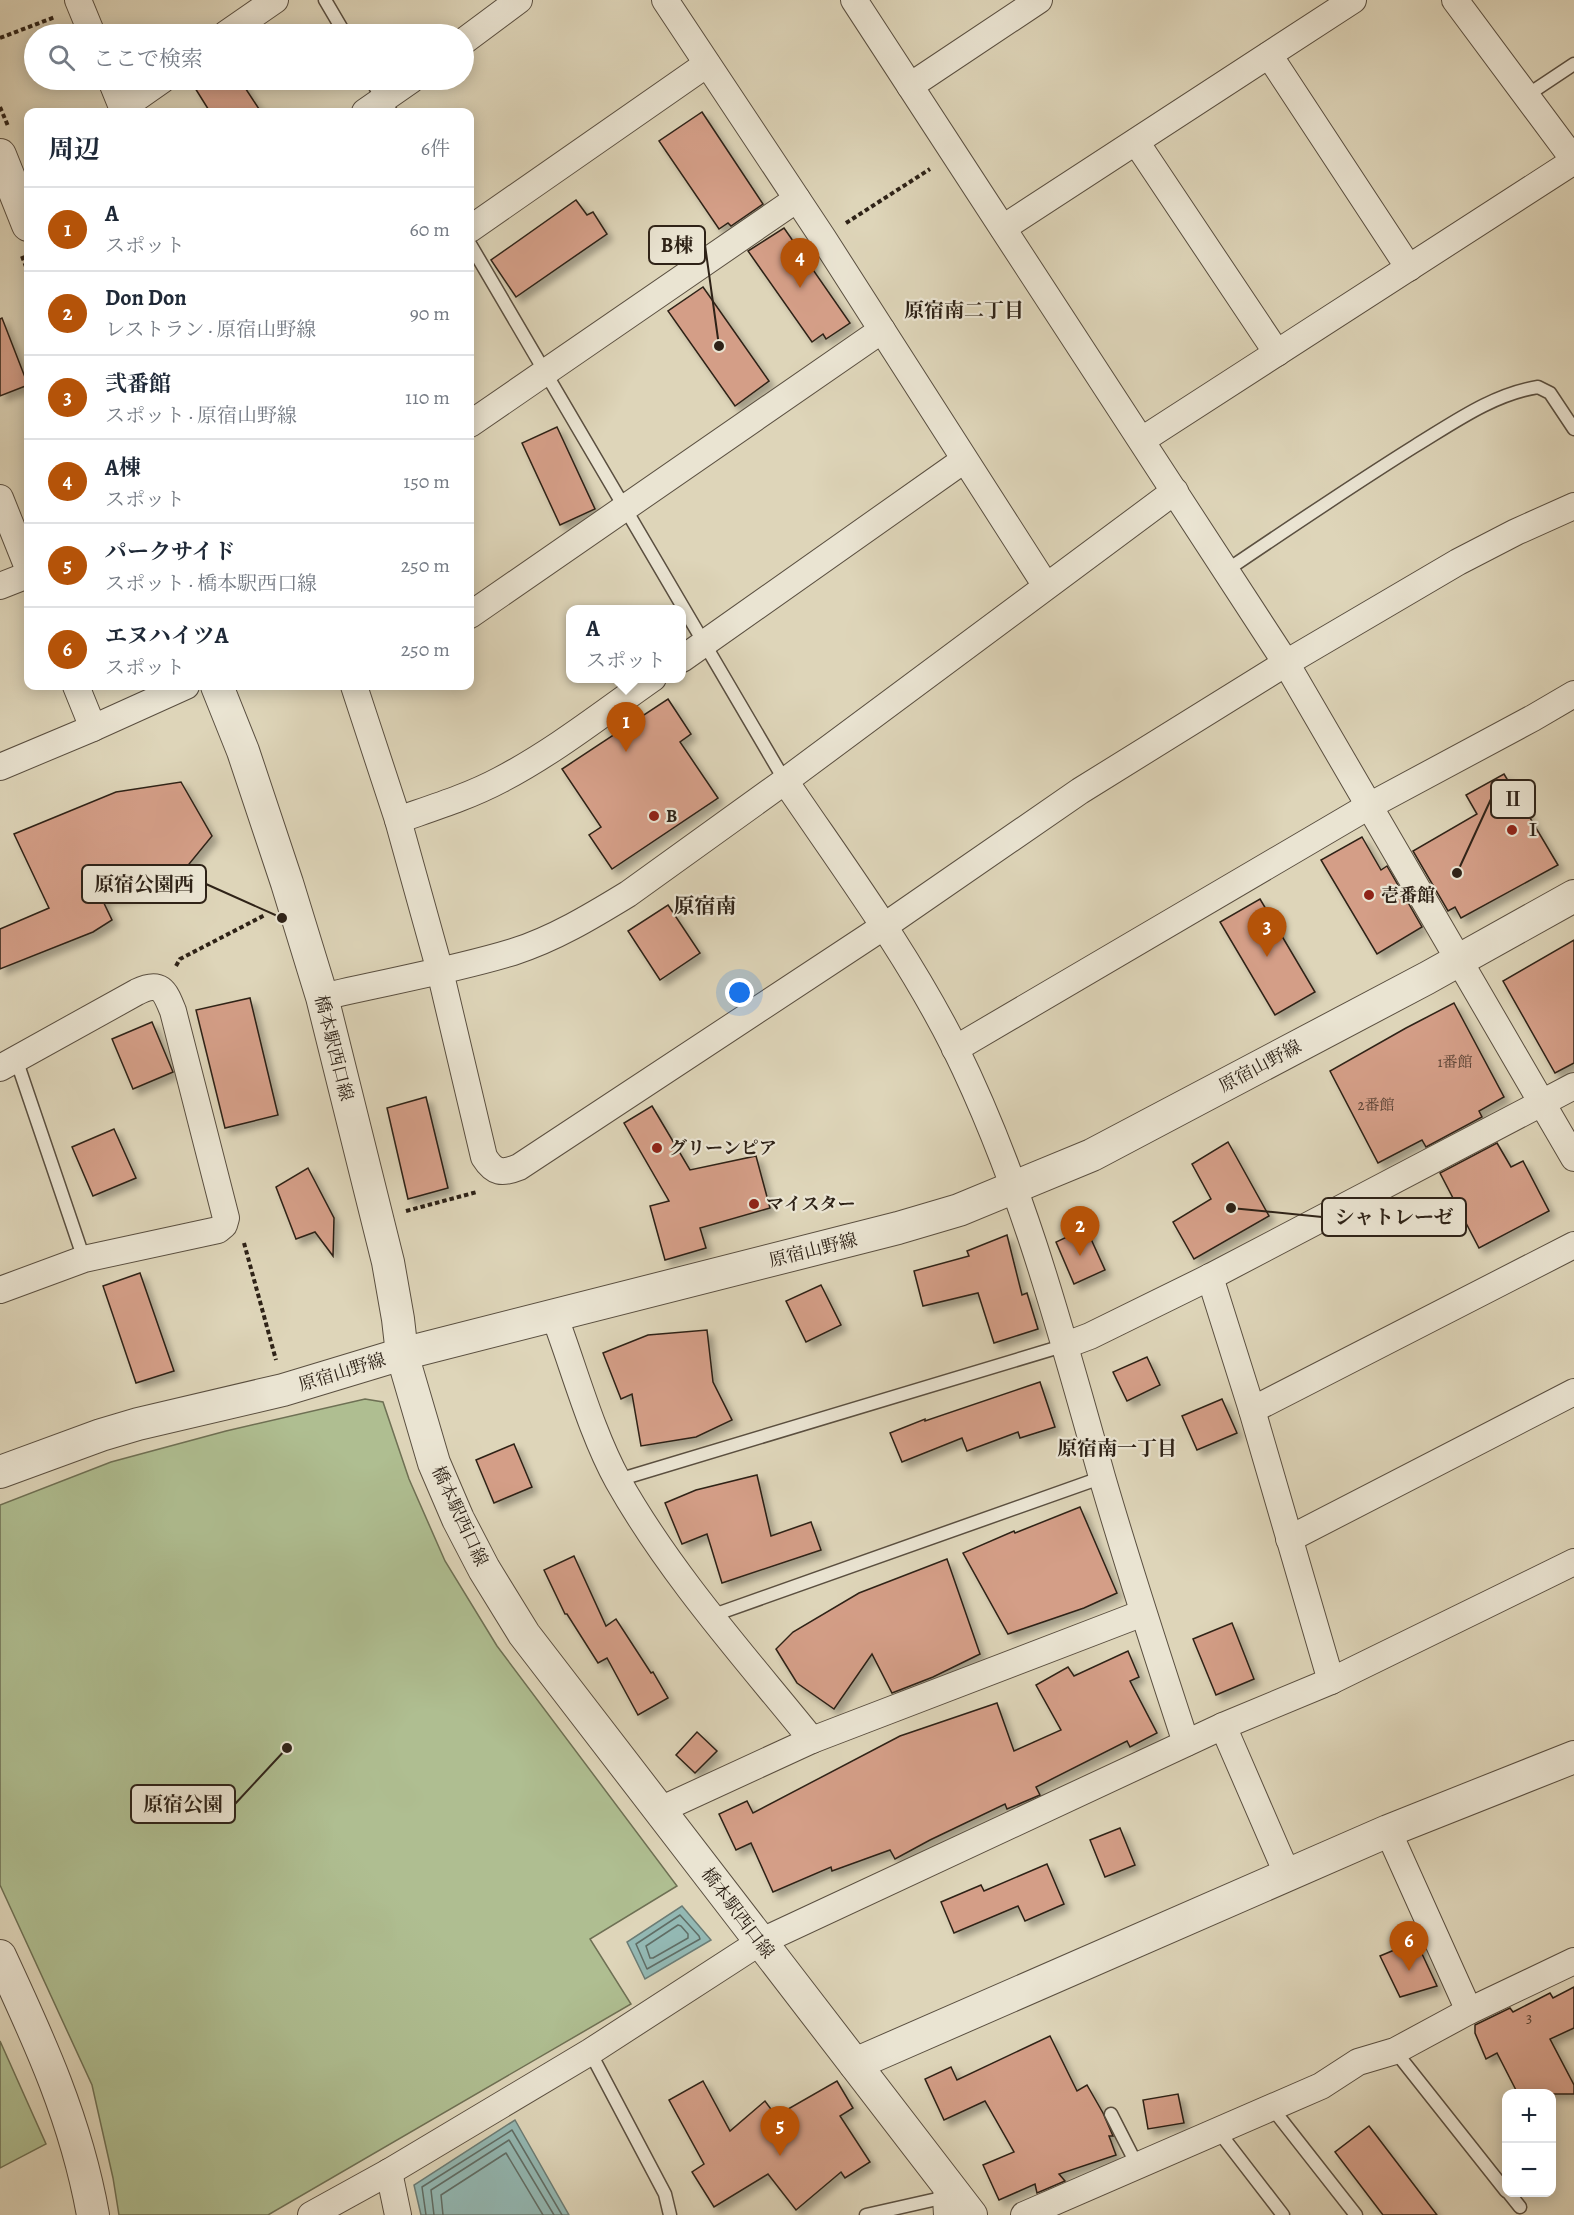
<!DOCTYPE html>
<html lang="ja">
<head>
<meta charset="utf-8">
<style>
  :root { --surface:#fff; --page:#f6f6f7; --text:#1f2937; --muted:#747a83; --line:#e0e1e3; --accent:#b45309 }
  body { margin:0; font-family:Alegreya,"Noto Serif JP",serif; background:var(--page); color:var(--text) }
  .controls { position:absolute; right:18px; bottom:18px; display:grid; overflow:hidden; border-radius:12px; box-shadow:0 3px 15px #0003 }
  .controls button { width:54px; height:54px; display:grid; place-items:center; padding:0; border:0; border-bottom:2px solid var(--line); background:var(--surface); color:var(--text); font:30px sans-serif }
  .you { position:absolute; left:740px; top:993px; width:21px; height:21px; margin:-15px; border:4px solid #fff; border-radius:50%; background:#1a73e8; box-shadow:0 0 0 9px #1a73e833 }
  .badge { display:grid; place-items:center; width:39px; height:39px; border-radius:50%; background:var(--accent); color:#fff; font-size:20px; font-weight:700 }
  .pin { position:absolute; translate:-50% -50px; filter:drop-shadow(0 2px 3px #0008) }
  .pin::after { content:''; position:absolute; top:32px; width:21px; height:18px; background:inherit; clip-path:polygon(0 0,100% 0,50% 100%) }
  .popup { position:absolute; left:566px; top:605px; width:120px; height:78px; box-sizing:border-box; display:grid; place-content:center; border-radius:12px; background:var(--surface); filter:drop-shadow(0 2px 4px #0005); font-size:20px; white-space:nowrap; color:var(--muted) }
  .popup b { font-size:22px; color:var(--text) }
  .popup::after { content:''; position:absolute; left:50%; top:100%; margin-left:-12px; border:12px solid transparent; border-top-color:var(--surface) }
  .list { margin:0; padding:0; list-style:none }
  h2 { display:flex; justify-content:space-between; align-items:center; height:78px; margin:0; padding:0 24px; font-size:26px }
  h2 small { font-size:20px; font-weight:400; color:var(--muted) }
  .list li { display:grid; grid-template-columns:39px 1fr auto; gap:18px; align-items:center; box-sizing:border-box; height:84px; padding:0 24px; border-top:2px solid var(--line) }
  .list b { display:block; font-size:22px; white-space:nowrap }
  .list p { margin:0; font-size:20px; white-space:nowrap; color:var(--muted) }
  .list em { font-size:20px; font-style:normal; color:var(--muted) }
  .icon { flex:none; width:33px; height:33px; fill:none; stroke:currentColor; stroke-width:2; stroke-linecap:round; stroke-linejoin:round }
  .map { position:relative; flex:none; width:1574px; height:2215px; overflow:hidden }
  .search { position:absolute; background:var(--surface); box-shadow:0 3px 15px #0003; left:24px; top:24px; width:450px; height:66px; display:flex; align-items:center; gap:15px; box-sizing:border-box; padding:0 21px; border-radius:33px; color:var(--muted); font-size:22px }
  .panel { position:absolute; background:var(--surface); box-shadow:0 3px 15px #0003; left:24px; top:108px; width:450px; height:582px; border-radius:12px }
  .map>svg:first-child { display:block }
  .green { fill:#afbe91; stroke:#6e7054; stroke-width:1.5 }
  .water { fill:#93b8b3; stroke:#6b7c75; stroke-width:1.5 }
  .lines { fill:none; stroke-linecap:round; stroke-linejoin:round }
  .shore { stroke:#606d65; stroke-width:1.5 }
  .building { fill:#d49e87; stroke:#2e2217; stroke-width:1.5; filter:url(#shadow) }
  .service-casing { stroke:#5a4f40; stroke-width:15 }
  .minor-casing { stroke:#5a4f40; stroke-width:28 }
  .tertiary-casing { stroke:#5a4f40; stroke-width:34 }
  .path { stroke:#2e2217; stroke-width:4; stroke-dasharray:4.5 3; stroke-linecap:butt }
  .service { stroke:#eae4d2; stroke-width:12 }
  .minor { stroke:#eae4d2; stroke-width:26 }
  .tertiary { stroke:#eae4d2; stroke-width:32 }
  .poi-dot { fill:#8f2418; stroke:#eae4d2; stroke-width:2 }
  .labels { text-anchor:middle; stroke-width:4.5; stroke-linejoin:round; paint-order:stroke }
  .number-label { font-size:15px; fill:#584133 }
  .poi-label { font-size:18px; font-weight:bold; fill:#2e2217; stroke:#eae4d2; text-anchor:start }
  .street-label { font-size:18px; fill:#2e2217; stroke:#eae4d2 }
  .neighbourhood-label { font-size:20px; font-weight:bold; fill:#2e2217; stroke:#eae4d2 }
  .quarter-label { font-size:21px; font-weight:bold; fill:#2e2217; stroke:#eae4d2 }
  .leader { fill:none; stroke:#2e2217; stroke-width:2 }
  .callout-dot { fill:#2e2217; stroke:#eae4d2; stroke-width:2 }
  .callout { fill:#eae4d2; stroke:#2e2217; stroke-width:2 }
  .callout-label { font-size:20px; text-anchor:middle; font-weight:bold; fill:#2e2217 }
</style>
</head>
<body>
<div class="map">
<svg width="1574" height="2215" viewBox="0 0 1574 2215">
  <defs>
    <filter id="shadow"><feDropShadow dx="5.5" dy="5.5" stdDeviation="3" flood-color="#0004"/></filter>
  </defs>
  <rect width="100%" height="100%" fill="#ded5b9"/>
  <filter id="stains"><feTurbulence type="fractalNoise" baseFrequency=".00333" numOctaves="4"/><feColorMatrix values="0 0 0 0 .2 0 0 0 0 .09 0 0 0 0 .02 0 0 0 .5 -.17"/></filter>
  <radialGradient id="worn" r=".72"><stop offset=".6" stop-color="#630" stop-opacity="0"/><stop offset="1" stop-color="#630" stop-opacity=".3"/></radialGradient>
  <g class="green">
    <path d="M 365,1399 L 383,1402 L 409,1479 L 445,1561 L 497,1646 L 677,1886 L 590,1939 L 631,2004 L 268,2215 L 119,2215 L 113,2178 L 92,2085 L 0,1885 L 0,1505 L 111,1462 L 226,1431 Z"/>
    <path d="M 0,2041 L 46,2144 L 0,2168 Z"/>
  </g>
  <g class="water">
    <path d="M 682,1906 L 711,1940 L 645,1979 L 627,1942 Z"/>
    <path d="M 515,2120 L 569,2215 L 421,2215 L 414,2185 Z"/>
  </g>
  <g class="lines">
    <g class="shore">
      <path d="M 680,1915 L 699,1936 L 700,1939 L 647,1969 L 636,1944 Z"/>
      <path d="M 678,1925 L 681,1926 L 688,1934 L 688,1938 L 653,1958 L 650,1958 L 646,1946 Z"/>
      <path d="M 426,2215 L 422,2187 L 512,2130 L 562,2215"/>
      <path d="M 434,2215 L 431,2190 L 509,2140 L 554,2215"/>
      <path d="M 443,2215 L 441,2195 L 506,2153 L 543,2215"/>
    </g>
  </g>
  <g class="building">
    <path d="M 209,80 L 240,80 L 261,112 L 210,112 L 195,88 Z"/>
    <path d="M 702,112 L 763,204 L 731,226 L 728,223 L 719,229 L 659,141 Z"/>
    <path d="M 576,200 L 587,215 L 593,212 L 607,234 L 516,297 L 491,260 Z"/>
    <path d="M 784,228 L 850,323 L 826,339 L 823,334 L 812,342 L 748,251 Z"/>
    <path d="M 703,287 L 769,381 L 735,406 L 668,311 Z"/>
    <path d="M 2,318 L 28,385 L 0,396 L 0,319 Z"/>
    <path d="M 557,427 L 595,509 L 560,525 L 522,443 Z"/>
    <path d="M 668,699 L 691,734 L 680,742 L 718,798 L 612,869 L 589,835 L 601,827 L 562,769 Z"/>
    <path d="M 1504,774 L 1558,865 L 1461,918 L 1455,907 L 1448,911 L 1413,851 L 1477,814 L 1466,795 Z"/>
    <path d="M 181,782 L 212,836 L 167,891 L 102,899 L 112,920 L 93,932 L 0,969 L 0,929 L 49,908 L 14,834 L 116,792 Z"/>
    <path d="M 1362,837 L 1381,870 L 1387,866 L 1422,927 L 1377,954 L 1321,860 Z"/>
    <path d="M 1260,899 L 1315,992 L 1275,1015 L 1220,922 Z"/>
    <path d="M 668,905 L 700,953 L 660,980 L 628,931 Z"/>
    <path d="M 1574,940 L 1574,1063 L 1555,1073 L 1503,981 Z"/>
    <path d="M 250,998 L 278,1115 L 225,1128 L 196,1010 Z"/>
    <path d="M 1454,1003 L 1504,1097 L 1479,1111 L 1482,1117 L 1426,1147 L 1422,1140 L 1378,1163 L 1330,1071 L 1406,1028 Z"/>
    <path d="M 152,1022 L 173,1072 L 133,1089 L 112,1039 Z"/>
    <path d="M 426,1097 L 448,1188 L 408,1199 L 387,1108 Z"/>
    <path d="M 652,1106 L 690,1170 L 756,1156 L 770,1208 L 700,1228 L 706,1248 L 665,1260 L 650,1206 L 669,1201 L 624,1123 Z"/>
    <path d="M 114,1129 L 136,1178 L 93,1196 L 72,1147 Z"/>
    <path d="M 1228,1142 L 1269,1216 L 1194,1259 L 1173,1222 L 1211,1199 L 1192,1164 Z"/>
    <path d="M 1497,1143 L 1511,1167 L 1523,1161 L 1549,1211 L 1479,1248 L 1440,1173 Z"/>
    <path d="M 308,1168 L 334,1218 L 333,1256 L 315,1232 L 296,1239 L 276,1187 Z"/>
    <path d="M 1086,1228 L 1105,1270 L 1074,1284 L 1056,1242 Z"/>
    <path d="M 1007,1235 L 1022,1295 L 1027,1293 L 1038,1329 L 994,1343 L 978,1293 L 923,1306 L 914,1271 L 969,1256 L 967,1251 Z"/>
    <path d="M 140,1273 L 174,1371 L 136,1383 L 103,1286 Z"/>
    <path d="M 821,1285 L 841,1325 L 806,1342 L 786,1301 Z"/>
    <path d="M 707,1330 L 713,1382 L 732,1420 L 696,1437 L 641,1446 L 632,1394 L 621,1399 L 603,1353 L 648,1335 Z"/>
    <path d="M 1147,1357 L 1160,1385 L 1127,1401 L 1113,1372 Z"/>
    <path d="M 1040,1382 L 1055,1427 L 1020,1438 L 1018,1432 L 967,1451 L 962,1438 L 902,1462 L 890,1433 L 925,1419 L 925,1421 Z"/>
    <path d="M 1222,1399 L 1237,1433 L 1197,1450 L 1182,1416 Z"/>
    <path d="M 514,1444 L 532,1487 L 494,1503 L 476,1460 Z"/>
    <path d="M 757,1475 L 771,1536 L 811,1522 L 821,1550 L 722,1583 L 707,1534 L 682,1544 L 665,1503 L 696,1490 Z"/>
    <path d="M 1080,1507 L 1117,1593 L 1084,1608 L 1008,1634 L 963,1553 L 1014,1531 L 1015,1533 Z"/>
    <path d="M 574,1556 L 606,1626 L 616,1619 L 651,1673 L 653,1672 L 668,1698 L 638,1715 L 607,1658 L 598,1663 L 567,1614 L 565,1614 L 544,1570 Z"/>
    <path d="M 947,1559 L 980,1654 L 933,1677 L 892,1693 L 872,1654 L 834,1709 L 797,1683 L 776,1649 L 793,1632 L 859,1593 Z"/>
    <path d="M 1232,1623 L 1254,1679 L 1216,1695 L 1193,1639 Z"/>
    <path d="M 1128,1651 L 1139,1677 L 1130,1681 L 1157,1733 L 1130,1747 L 1127,1741 L 1036,1787 L 1040,1795 L 1007,1809 L 1005,1804 L 930,1840 L 895,1859 L 890,1850 L 832,1871 L 831,1867 L 773,1892 L 751,1843 L 736,1850 L 719,1814 L 747,1801 L 753,1813 L 900,1736 L 997,1703 L 1014,1751 L 1061,1730 L 1036,1685 L 1068,1667 L 1074,1676 Z"/>
    <path d="M 697,1732 L 717,1751 L 695,1773 L 676,1755 Z"/>
    <path d="M 1120,1828 L 1135,1865 L 1105,1877 L 1090,1840 Z"/>
    <path d="M 1047,1864 L 1064,1904 L 1025,1921 L 1018,1906 L 954,1933 L 941,1902 L 981,1885 L 984,1891 Z"/>
    <path d="M 1416,1941 L 1437,1986 L 1400,1997 L 1380,1956 Z"/>
    <path d="M 1574,1987 L 1574,2028 L 1550,2039 L 1574,2085 L 1574,2094 L 1518,2094 L 1497,2053 L 1486,2059 L 1475,2033 L 1475,2025 L 1510,2008 L 1513,2012 L 1550,1993 L 1553,1998 Z"/>
    <path d="M 1050,2036 L 1077,2091 L 1087,2085 L 1103,2113 L 1113,2136 L 1109,2136 L 1116,2155 L 1059,2174 L 1065,2181 L 1037,2193 L 1035,2184 L 999,2200 L 983,2165 L 1014,2152 L 985,2101 L 944,2120 L 925,2079 L 951,2067 L 957,2080 Z"/>
    <path d="M 703,2081 L 730,2131 L 765,2101 L 776,2116 L 837,2081 L 853,2108 L 840,2116 L 870,2162 L 845,2178 L 841,2172 L 796,2210 L 768,2174 L 714,2207 L 692,2172 L 704,2164 L 669,2100 Z"/>
    <path d="M 1178,2094 L 1184,2123 L 1148,2129 L 1143,2100 Z"/>
    <path d="M 1369,2126 L 1437,2215 L 1383,2215 L 1335,2152 Z"/>
  </g>
  <g class="lines">
    <defs>
      <g id="service">
        <path d="M 325,0 L 345,34"/>
        <path d="M 371,80 L 391,112"/>
        <path d="M 1526,96 L 1574,64"/>
        <path d="M 470,244 L 785,781"/>
        <path d="M 1227,570 C 1289,528 1351,486 1415,446 C 1453,423 1493,394 1538,387 L 1550,393 L 1574,429"/>
        <path d="M 16,1059 L 84,1259"/>
        <path d="M 618,1480 L 1066,1345"/>
        <path d="M 711,1616 L 1103,1477"/>
        <path d="M 1395,2051 L 1506,2191"/>
        <path d="M 590,2052 L 665,2194 L 670,2215"/>
        <path d="M 1272,2108 L 1356,2215"/>
        <path d="M 1111,2114 L 1138,2167"/>
        <path d="M 1219,2132 L 1283,2215"/>
        <path d="M 1508,2192 L 1520,2207"/>
        <path d="M 866,2215 L 946,2197"/>
      </g>
      <g id="minor">
        <path d="M 78,0 L 92,34"/>
        <path d="M 665,0 L 823,238 L 1046,586"/>
        <path d="M 854,0 L 1286,663 L 1574,1158"/>
        <path d="M 1455,0 L 1574,160"/>
        <path d="M 226,34 L 275,0"/>
        <path d="M 464,41 L 519,0"/>
        <path d="M 1269,55 L 1409,268"/>
        <path d="M 111,80 L 124,112"/>
        <path d="M 910,86 L 1039,0"/>
        <path d="M 122,108 L 162,80"/>
        <path d="M 365,112 L 411,80"/>
        <path d="M 1136,142 L 1277,353"/>
        <path d="M 1003,228 L 1353,0"/>
        <path d="M 470,229 L 707,64"/>
        <path d="M 470,424 L 797,199"/>
        <path d="M 1142,440 L 1574,161"/>
        <path d="M 0,498 L 28,568"/>
        <path d="M 0,586 L 28,575"/>
        <path d="M 470,615 L 882,330"/>
        <path d="M 682,659 L 964,460"/>
        <path d="M 76,686 L 93,728"/>
        <path d="M 354,686 L 398,820 L 440,971 L 484,1157 C 494,1173 502,1174 519,1167 L 883,927 L 1080,791 L 1286,663 L 1458,562 L 1516,532 L 1574,506"/>
        <path d="M 0,767 L 93,728 L 186,686"/>
        <path d="M 785,781 C 844,868 908,954 955,1048 C 1022,1184 1061,1331 1102,1477 C 1128,1566 1157,1655 1186,1743"/>
        <path d="M 398,820 C 432,808 468,797 500,780 C 554,752 603,713 653,678"/>
        <path d="M 322,997 C 385,982 451,971 513,952 C 554,939 592,916 628,894 L 785,781 L 1175,491"/>
        <path d="M 955,1049 L 1369,806 L 1533,718 L 1574,694"/>
        <path d="M 0,1068 L 137,992 C 161,980 165,991 173,1011 L 226,1218 L 224,1225 L 218,1230 L 84,1259 L 0,1290"/>
        <path d="M 1210,1277 L 1252,1410 L 1331,1681"/>
        <path d="M 554,1315 C 574,1368 591,1432 618,1481 C 671,1575 745,1657 812,1740 L 660,1810"/>
        <path d="M 1066,1345 L 1090,1336 L 1210,1277 L 1574,1086"/>
        <path d="M 1252,1410 L 1574,1245"/>
        <path d="M 1289,1539 L 1574,1392"/>
        <path d="M 1223,1726 L 1288,1876"/>
        <path d="M 812,1740 L 1143,1613"/>
        <path d="M 1388,1831 L 1469,2011"/>
        <path d="M 389,2172 L 398,2215"/>
        <path d="M 311,2215 L 389,2172 L 590,2052 L 760,1942 L 1223,1726 L 1331,1681 L 1574,1562"/>
        <path d="M 947,2215 L 946,2197 L 952,2191"/>
        <path d="M 1024,2215 L 1321,2086 L 1358,2062 L 1395,2051 L 1469,2011 L 1574,1961"/>
      </g>
      <g id="tertiary">
        <path d="M 0,155 L 28,225"/>
        <path d="M 217,686 L 243,751 L 287,883 L 322,997 L 388,1262 L 398,1319 L 402,1354 L 434,1463 L 458,1519 L 484,1569 L 524,1634 L 971,2215"/>
        <path d="M 0,1472 L 101,1435 L 138,1424 L 283,1390 L 402,1354 L 898,1228 L 959,1210 L 1092,1155 L 1427,978 L 1574,896"/>
        <path d="M 0,1956 C 40,2042 76,2120 93,2215"/>
        <path d="M 855,2064 L 1388,1831 L 1574,1757"/>
      </g>
    </defs>
    <use href="#service" class="service-casing"/>
    <use href="#minor" class="minor-casing"/>
    <use href="#tertiary" class="tertiary-casing"/>
    <g class="path">
      <path d="M 0,38 L 55,17"/>
      <path d="M 0,107 L 8,126"/>
      <path d="M 846,223 L 930,169"/>
      <path d="M 22,256 L 28,272"/>
      <path d="M 176,966 L 180,959 L 265,915"/>
      <path d="M 406,1211 L 477,1192"/>
      <path d="M 244,1243 L 276,1360"/>
    </g>
    <use href="#service" class="service"/>
    <use href="#minor" class="minor"/>
    <use href="#tertiary" class="tertiary"/>
  </g>
  <g class="poi-dot">
    <circle cx="654" cy="816" r="6"/>
    <circle cx="1512" cy="830" r="6"/>
    <circle cx="1369" cy="895" r="6"/>
    <circle cx="657" cy="1148" r="6"/>
    <circle cx="754" cy="1204" r="6"/>
  </g>
  <g class="labels">
    <g class="number-label">
      <text x="1455" y="1067">1番館</text>
      <text x="1376" y="1110">2番館</text>
      <text x="1529" y="2023">3</text>
    </g>
    <g class="poi-label">
      <text x="666" y="822">B</text>
      <text x="1524" y="836">Ⅰ</text>
      <text x="1381" y="901">壱番館</text>
      <text x="669" y="1154">グリーンピア</text>
      <text x="766" y="1210">マイスター</text>
    </g>
    <g class="street-label">
      <text transform="translate(334 1048) rotate(76)" y="6">橋本駅西口線</text>
      <text transform="translate(1260 1066) rotate(-28)" y="6">原宿山野線</text>
      <text transform="translate(813 1250) rotate(-14)" y="6">原宿山野線</text>
      <text transform="translate(342 1372) rotate(-17)" y="6">原宿山野線</text>
      <text transform="translate(460 1516) rotate(65)" y="6">橋本駅西口線</text>
      <text transform="translate(738 1913) rotate(53)" y="6">橋本駅西口線</text>
    </g>
    <g class="neighbourhood-label">
      <text x="964" y="317">原宿南二丁目</text>
      <text x="1117" y="1455">原宿南一丁目</text>
    </g>
    <g class="quarter-label">
      <text x="705" y="913">原宿南</text>
    </g>
  </g>
  <path class="leader" d="M719 346L705 245M1457 873L1491 799M282 918L206 884M1231 1208L1322 1217M287 1748L235 1804"/>
  <g class="callout-dot">
    <circle cx="719" cy="346" r="6"/>
    <circle cx="1457" cy="873" r="6"/>
    <circle cx="282" cy="918" r="6"/>
    <circle cx="1231" cy="1208" r="6"/>
    <circle cx="287" cy="1748" r="6"/>
  </g>
  <g class="callout">
    <rect x="649" y="226" width="56" height="38" rx="6"/>
    <rect x="1491" y="780" width="44" height="38" rx="6"/>
    <rect x="82" y="865" width="124" height="38" rx="6"/>
    <rect x="1322" y="1198" width="144" height="38" rx="6"/>
    <rect x="131" y="1785" width="104" height="38" rx="6"/>
  </g>
  <g class="callout-label">
    <text x="677" y="252">B棟</text>
    <text x="1513" y="806">Ⅱ</text>
    <text x="144" y="891">原宿公園西</text>
    <text x="1394" y="1224">シャトレーゼ</text>
    <text x="183" y="1811">原宿公園</text>
  </g>
  <rect width="100%" height="100%" filter="url(#stains)"/>
  <rect width="100%" height="100%" fill="url(#worn)"/>
</svg>
<div class="controls">
<button>+</button>
<button>−</button>
</div>
<div class="you"></div>
<div class="pin badge" style="left:626px;top:752px">1</div>
<div class="popup"><b>A</b>スポット</div>
<div class="pin badge" style="left:1080px;top:1256px">2</div>
<div class="pin badge" style="left:1267px;top:957px">3</div>
<div class="pin badge" style="left:800px;top:288px">4</div>
<div class="pin badge" style="left:780px;top:2156px">5</div>
<div class="pin badge" style="left:1409px;top:1971px">6</div>
<div class="search"><svg class="icon" aria-label="search" viewBox="0 0 24 24"><circle cx="10" cy="10" r="6"/><path d="M15 15l6 6"/></svg>ここで検索</div>
<section class="panel">
<h2>周辺<small>6件</small></h2>
<ul class="list">
<li><span class="badge">1</span><div><b>A</b><p>スポット</p></div><em>60 m</em></li>
<li><span class="badge">2</span><div><b>Don Don</b><p>レストラン · 原宿山野線</p></div><em>90 m</em></li>
<li><span class="badge">3</span><div><b>弐番館</b><p>スポット · 原宿山野線</p></div><em>110 m</em></li>
<li><span class="badge">4</span><div><b>A棟</b><p>スポット</p></div><em>150 m</em></li>
<li><span class="badge">5</span><div><b>パークサイド</b><p>スポット · 橋本駅西口線</p></div><em>250 m</em></li>
<li><span class="badge">6</span><div><b>エヌハイツA</b><p>スポット</p></div><em>250 m</em></li>
</ul>
</section>
</div>
</body>
</html>
